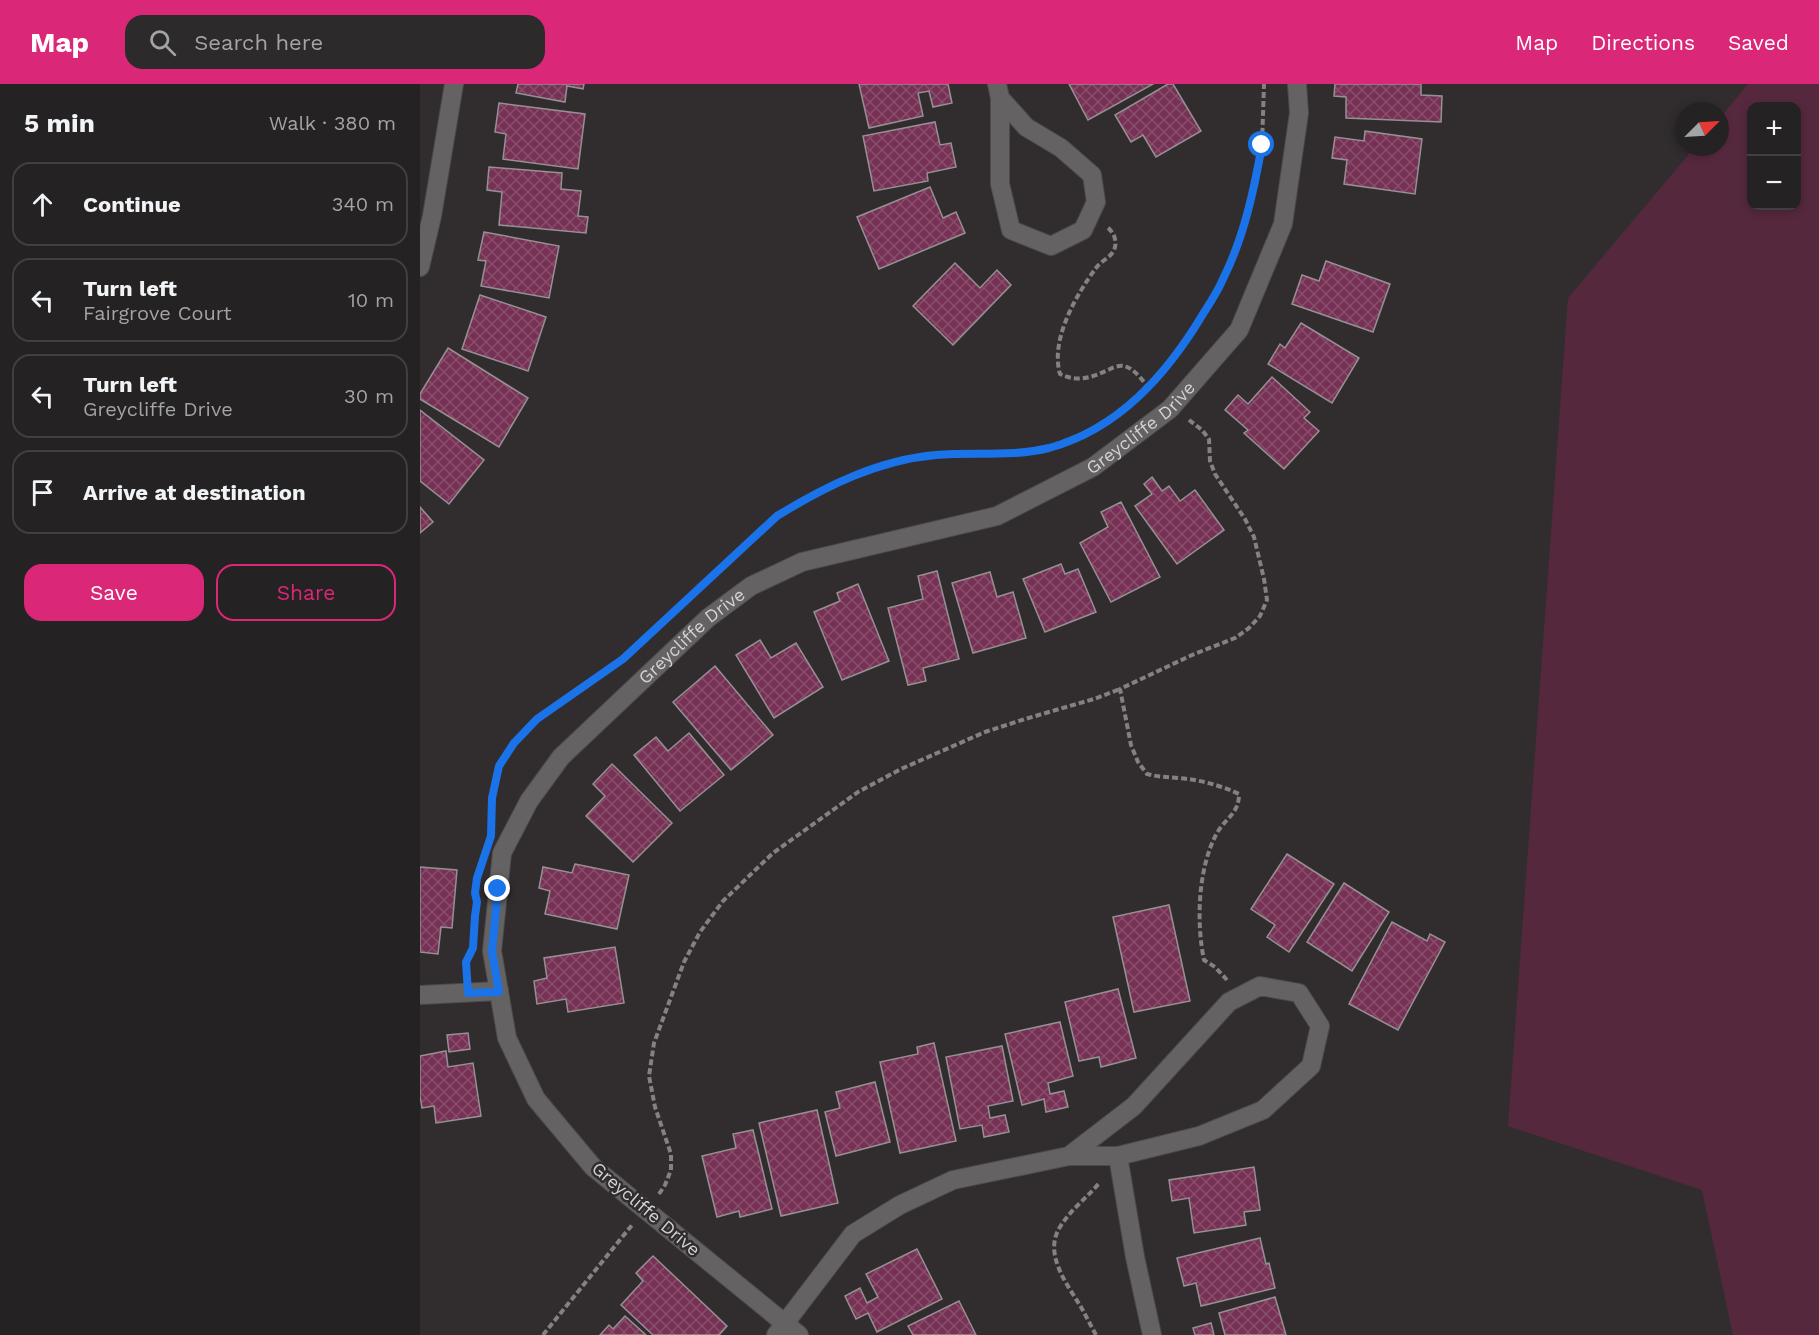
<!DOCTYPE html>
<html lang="en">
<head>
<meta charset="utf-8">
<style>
  :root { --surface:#252223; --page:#2d2a2b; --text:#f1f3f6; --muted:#a3a4a6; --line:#423f41; --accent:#db2777 }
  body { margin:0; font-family:"Work Sans",sans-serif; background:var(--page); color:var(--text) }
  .controls { position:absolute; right:18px; top:18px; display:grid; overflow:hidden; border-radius:12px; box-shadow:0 3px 9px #0003 }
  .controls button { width:54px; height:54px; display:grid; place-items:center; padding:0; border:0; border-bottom:2px solid var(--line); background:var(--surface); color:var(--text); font:30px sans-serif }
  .compass { position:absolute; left:1255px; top:18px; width:54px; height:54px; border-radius:50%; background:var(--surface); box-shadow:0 3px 9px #0003; rotate:66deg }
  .stop { position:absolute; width:18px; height:18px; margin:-14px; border:4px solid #1a73e8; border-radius:50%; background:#fff }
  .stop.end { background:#1a73e8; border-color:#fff; box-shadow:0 2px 6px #0008 }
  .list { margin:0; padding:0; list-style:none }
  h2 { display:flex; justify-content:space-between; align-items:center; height:78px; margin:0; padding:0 24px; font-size:26px }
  h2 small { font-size:20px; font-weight:400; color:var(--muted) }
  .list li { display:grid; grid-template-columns:39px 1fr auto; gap:18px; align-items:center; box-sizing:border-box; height:84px; margin:0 12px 12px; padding:0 12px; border:2px solid var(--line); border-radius:18px }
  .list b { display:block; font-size:22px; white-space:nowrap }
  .list p { margin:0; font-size:20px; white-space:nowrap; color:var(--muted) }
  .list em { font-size:20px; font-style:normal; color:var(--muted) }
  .actions { display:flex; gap:12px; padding:18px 24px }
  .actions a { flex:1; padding:14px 0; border:2px solid var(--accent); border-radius:18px; text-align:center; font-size:21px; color:var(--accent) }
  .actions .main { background:var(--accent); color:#fff }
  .icon { flex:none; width:33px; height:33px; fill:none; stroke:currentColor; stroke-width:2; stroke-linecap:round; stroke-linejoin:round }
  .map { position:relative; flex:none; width:1399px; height:1251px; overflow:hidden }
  header { display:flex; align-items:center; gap:36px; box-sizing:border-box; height:84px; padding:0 30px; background:var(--accent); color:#fff }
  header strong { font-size:28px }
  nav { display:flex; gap:33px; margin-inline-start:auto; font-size:21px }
  .search { width:420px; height:54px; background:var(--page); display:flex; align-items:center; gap:15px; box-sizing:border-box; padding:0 21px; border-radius:18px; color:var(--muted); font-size:22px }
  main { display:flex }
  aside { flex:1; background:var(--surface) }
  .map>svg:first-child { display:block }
  .grass { fill:#55283e; fill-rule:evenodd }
  .building { fill:url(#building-cross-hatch); stroke:#959193; stroke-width:1.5 }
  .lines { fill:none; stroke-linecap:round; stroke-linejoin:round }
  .minor-casing { stroke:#4d4b4c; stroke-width:20 }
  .path { stroke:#848182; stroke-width:4; stroke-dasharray:6 3; stroke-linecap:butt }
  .minor { stroke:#656263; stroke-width:18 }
  .route { stroke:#1a73e8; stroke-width:8 }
  .labels { text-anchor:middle; stroke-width:5; stroke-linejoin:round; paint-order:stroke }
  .street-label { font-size:18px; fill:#d4d2d3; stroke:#312d2f }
</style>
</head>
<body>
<header>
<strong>Map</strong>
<div class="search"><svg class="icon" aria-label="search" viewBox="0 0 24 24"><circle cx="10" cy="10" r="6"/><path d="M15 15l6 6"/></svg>Search here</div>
<nav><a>Map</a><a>Directions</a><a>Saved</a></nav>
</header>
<main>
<aside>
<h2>5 min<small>Walk · 380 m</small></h2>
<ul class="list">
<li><svg class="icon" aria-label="ahead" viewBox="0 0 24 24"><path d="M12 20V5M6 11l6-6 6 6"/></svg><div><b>Continue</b></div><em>340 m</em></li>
<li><svg class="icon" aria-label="left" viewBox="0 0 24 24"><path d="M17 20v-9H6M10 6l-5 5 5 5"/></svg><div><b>Turn left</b><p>Fairgrove Court</p></div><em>10 m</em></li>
<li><svg class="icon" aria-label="left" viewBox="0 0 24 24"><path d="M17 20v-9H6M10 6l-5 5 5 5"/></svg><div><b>Turn left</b><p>Greycliffe Drive</p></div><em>30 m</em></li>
<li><svg class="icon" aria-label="arrive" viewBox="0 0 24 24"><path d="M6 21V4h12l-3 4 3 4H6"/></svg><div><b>Arrive at destination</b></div></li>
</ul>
<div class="actions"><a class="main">Save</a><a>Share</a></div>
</aside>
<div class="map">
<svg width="1399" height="1251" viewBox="0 0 1399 1251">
  <defs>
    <pattern id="building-cross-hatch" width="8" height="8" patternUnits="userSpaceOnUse" patternTransform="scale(1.5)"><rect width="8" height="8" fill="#763154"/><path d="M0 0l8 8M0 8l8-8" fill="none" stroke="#894e6c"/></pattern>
  </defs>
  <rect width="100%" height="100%" fill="#312d2f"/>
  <path class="grass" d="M 1328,0 L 1399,0 L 1399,1251 L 1313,1251 L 1282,1106 L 1088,1042 L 1148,214 L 1275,63 L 1300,63 L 1300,34 ZM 1332,22 L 1376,22 L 1376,122 L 1332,122 Z"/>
  <g class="building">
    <path d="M 98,0 L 164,0 L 163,5 L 147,2 L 145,18 L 96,9 Z"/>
    <path d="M 439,0 L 528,0 L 532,19 L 513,23 L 509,7 L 498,9 L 503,32 L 449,44 Z"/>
    <path d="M 649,0 L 733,0 L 668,36 Z"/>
    <path d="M 748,0 L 753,0 L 781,47 L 736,73 L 723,51 L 711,58 L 695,31 Z"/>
    <path d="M 915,0 L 1001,0 L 1001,11 L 1022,12 L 1021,38 L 926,34 L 926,13 L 914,12 Z"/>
    <path d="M 79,19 L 165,30 L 158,85 L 83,75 L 86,50 L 75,48 Z"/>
    <path d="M 515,38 L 520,61 L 531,59 L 536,83 L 507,89 L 508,97 L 454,107 L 443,52 Z"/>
    <path d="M 945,47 L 1002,55 L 995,110 L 924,100 L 927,76 L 912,74 L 915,53 L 944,57 Z"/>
    <path d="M 69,83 L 142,89 L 141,105 L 161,107 L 158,132 L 168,133 L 166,149 L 79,141 L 82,108 L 67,106 Z"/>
    <path d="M 510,103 L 523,134 L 536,128 L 545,149 L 459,185 L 437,133 Z"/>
    <path d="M 64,148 L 139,162 L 129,214 L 61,202 L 66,177 L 58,176 Z"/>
    <path d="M 906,177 L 970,200 L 953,248 L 872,220 L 882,191 L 899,197 Z"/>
    <path d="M 535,179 L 560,204 L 577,186 L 591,201 L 533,261 L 493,222 Z"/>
    <path d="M 60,211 L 126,233 L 108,287 L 42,265 Z"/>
    <path d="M 881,239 L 939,274 L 912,319 L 848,280 L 860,260 L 865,264 Z"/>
    <path d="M 28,264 L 108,314 L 79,363 L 0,315 L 0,310 Z"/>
    <path d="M 852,293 L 890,328 L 884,334 L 899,347 L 864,385 L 824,349 L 828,346 L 805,326 L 818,311 L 828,320 Z"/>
    <path d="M 0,326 L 64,376 L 29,420 L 0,397 Z"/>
    <path d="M 732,393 L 742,407 L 749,402 L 760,417 L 775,406 L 804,446 L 757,480 L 715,422 L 732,410 L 724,400 Z"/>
    <path d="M 701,418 L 740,493 L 691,518 L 660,459 L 688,443 L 681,428 Z"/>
    <path d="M 0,423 L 13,438 L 0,449 Z"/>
    <path d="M 641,480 L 645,490 L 658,485 L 676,528 L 625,548 L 603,495 Z"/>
    <path d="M 517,487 L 539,575 L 503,584 L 506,597 L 488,601 L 468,524 L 503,515 L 498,492 Z"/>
    <path d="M 570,488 L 577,513 L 593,508 L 606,554 L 553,569 L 532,499 Z"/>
    <path d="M 438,500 L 469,577 L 422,596 L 394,528 L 420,517 L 417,509 Z"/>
    <path d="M 340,556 L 351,574 L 376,559 L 403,603 L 354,634 L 316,571 Z"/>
    <path d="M 295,582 L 353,651 L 311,686 L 253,618 Z"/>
    <path d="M 269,649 L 304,691 L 260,727 L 214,671 L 236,653 L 248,667 Z"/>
    <path d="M 192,680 L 252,739 L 213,778 L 166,732 L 185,712 L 173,700 Z"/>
    <path d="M 867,770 L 914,800 L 869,868 L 847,853 L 855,841 L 831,825 Z"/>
    <path d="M 155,780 L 209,791 L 197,845 L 125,830 L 130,807 L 119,804 L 123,783 L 152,789 Z"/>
    <path d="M 0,783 L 37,786 L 32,844 L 21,843 L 18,870 L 0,868 Z"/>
    <path d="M 924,799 L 969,828 L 932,887 L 887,858 Z"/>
    <path d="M 749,821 L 770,917 L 714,928 L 693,833 Z"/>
    <path d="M 972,838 L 1007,857 L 1010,850 L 1025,858 L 978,946 L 929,920 Z"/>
    <path d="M 195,863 L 204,919 L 148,928 L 146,915 L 117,920 L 114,897 L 127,894 L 124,874 Z"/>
    <path d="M 698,905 L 716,974 L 681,983 L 679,973 L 659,977 L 645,918 Z"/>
    <path d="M 640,938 L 653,992 L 628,999 L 630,1010 L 644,1007 L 648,1023 L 626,1028 L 624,1015 L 602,1021 L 585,950 Z"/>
    <path d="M 48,949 L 50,965 L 29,968 L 27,951 Z"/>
    <path d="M 514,959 L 536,1057 L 480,1069 L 460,978 L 498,970 L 497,963 Z"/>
    <path d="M 582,962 L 593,1017 L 568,1022 L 570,1034 L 585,1031 L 589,1048 L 564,1053 L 562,1041 L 540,1045 L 526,973 Z"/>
    <path d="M 26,967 L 28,983 L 53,979 L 61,1032 L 16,1039 L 14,1022 L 2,1024 L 0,1012 L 0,972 Z"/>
    <path d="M 455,998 L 470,1058 L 416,1072 L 405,1028 L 420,1024 L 416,1008 Z"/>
    <path d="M 397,1026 L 418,1119 L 361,1132 L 339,1039 Z"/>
    <path d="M 333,1046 L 352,1125 L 320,1133 L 319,1127 L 297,1133 L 282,1072 L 316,1064 L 313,1050 Z"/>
    <path d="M 834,1083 L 840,1126 L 824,1128 L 826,1141 L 774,1149 L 769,1114 L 752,1117 L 749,1096 Z"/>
    <path d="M 840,1154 L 846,1180 L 849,1179 L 855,1204 L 781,1222 L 776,1199 L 764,1202 L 757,1174 Z"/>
    <path d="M 497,1165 L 522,1215 L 457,1248 L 448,1229 L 436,1235 L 425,1212 L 440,1204 L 447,1219 L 458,1213 L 446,1190 Z"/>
    <path d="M 233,1172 L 307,1242 L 299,1251 L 233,1251 L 201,1221 L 223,1197 L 216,1189 Z"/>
    <path d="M 855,1213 L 866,1251 L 805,1251 L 799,1229 Z"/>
    <path d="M 539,1217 L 556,1251 L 493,1251 L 488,1242 Z"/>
    <path d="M 205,1232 L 226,1251 L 180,1251 L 189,1241 L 193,1245 Z"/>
    <path d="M 791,1239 L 794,1251 L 775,1251 L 773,1244 Z"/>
  </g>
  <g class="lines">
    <defs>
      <g id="minor">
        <path d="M 577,0 L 580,14 L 580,100 L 591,146 L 631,162 L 663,146 L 676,118 L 672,91 L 641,64 L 606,43 L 580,14"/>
        <path d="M 0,183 L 12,132 L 34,0"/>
        <path d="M 0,911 L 79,907"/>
        <path d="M 698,1072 L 715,1173 L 732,1251"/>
        <path d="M 356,1251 L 433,1150 L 480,1121 L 533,1096 L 649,1072 L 698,1072 L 779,1052 L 843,1026 L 891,982 L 900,942 L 879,909 L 840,902 L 809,918 L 714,1022 L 649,1072"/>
        <path id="s1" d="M 379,1251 L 173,1083 L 116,1015 L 87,954 L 72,867 L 82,769 L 109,717 L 141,673 L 288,534 L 331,502 L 382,478 L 577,432 L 673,383 L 750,325 L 819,246 L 863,140 L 879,29 L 877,0"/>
      </g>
    </defs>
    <use href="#minor" class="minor-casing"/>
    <g class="path">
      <path d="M 688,144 C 695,149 698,160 693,168 C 689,174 680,178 676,184 C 656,211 630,256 640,290 C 658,299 673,293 690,285 C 694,283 700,281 704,282 C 714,284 723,297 729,304"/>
      <path d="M 769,336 L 782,346 L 789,355 L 790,377 L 795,390 L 825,435 L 834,453 L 844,495 L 847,516 L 840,532 L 829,544 L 815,554 L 772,571 L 700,605 L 711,661 L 718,678 L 727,690 C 738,693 748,693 759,694 C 780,696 800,701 819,710 C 819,730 806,733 797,749 C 778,783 776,838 784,876 L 795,883 L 807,896"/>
      <path d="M 70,744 L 71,714 L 79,682 L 94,659 L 117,635 L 203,575 L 357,432 L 413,400 L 477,377 L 516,371 L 599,369 L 630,363 L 682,342 L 729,304 L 770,251 L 803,196 L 816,163 L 829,126 L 842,61 L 844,0"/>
      <path d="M 47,889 L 46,878 L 49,871"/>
      <path d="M 239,1110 L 245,1101 L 251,1086 L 251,1070 L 235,1023 L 229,992 L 234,959 L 264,878 L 280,848 L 303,817 L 353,769 L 438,708 L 481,685 L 565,648 L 605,635 L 674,615 L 700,605"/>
      <path d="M 123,1251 L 212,1141"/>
      <path d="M 676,1251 C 671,1242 666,1232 661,1223 C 647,1200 623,1170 640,1143 C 651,1125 668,1113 680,1098"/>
    </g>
    <use href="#minor" class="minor"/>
  </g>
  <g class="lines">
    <path class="route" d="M 78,805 L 72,867 L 79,908 L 48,909 L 46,878 L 53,864 L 55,832 L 57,818 L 55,809 L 57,794 L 71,752 L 72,714 L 79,682 L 94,659 L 117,635 L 203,575 L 357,432 C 406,402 458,376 516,371 C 554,368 592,373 629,364 C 699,345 747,290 783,230 C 790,219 798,207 803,195 C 824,153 834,106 842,61"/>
  </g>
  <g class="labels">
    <g class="street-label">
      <text dy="6" stroke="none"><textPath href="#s1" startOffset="1404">Greycliffe Drive</textPath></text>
      <text dy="6" stroke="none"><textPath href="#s1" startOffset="900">Greycliffe Drive</textPath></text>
      <text transform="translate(226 1125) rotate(40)" y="6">Greycliffe Drive</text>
    </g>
  </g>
</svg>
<div class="controls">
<button>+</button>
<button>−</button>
</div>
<svg class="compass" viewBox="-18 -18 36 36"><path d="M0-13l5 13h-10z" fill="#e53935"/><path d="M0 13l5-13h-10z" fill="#a3a4a6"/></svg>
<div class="stop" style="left:842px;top:61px"></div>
<div class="stop end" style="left:78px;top:805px"></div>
</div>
</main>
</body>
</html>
